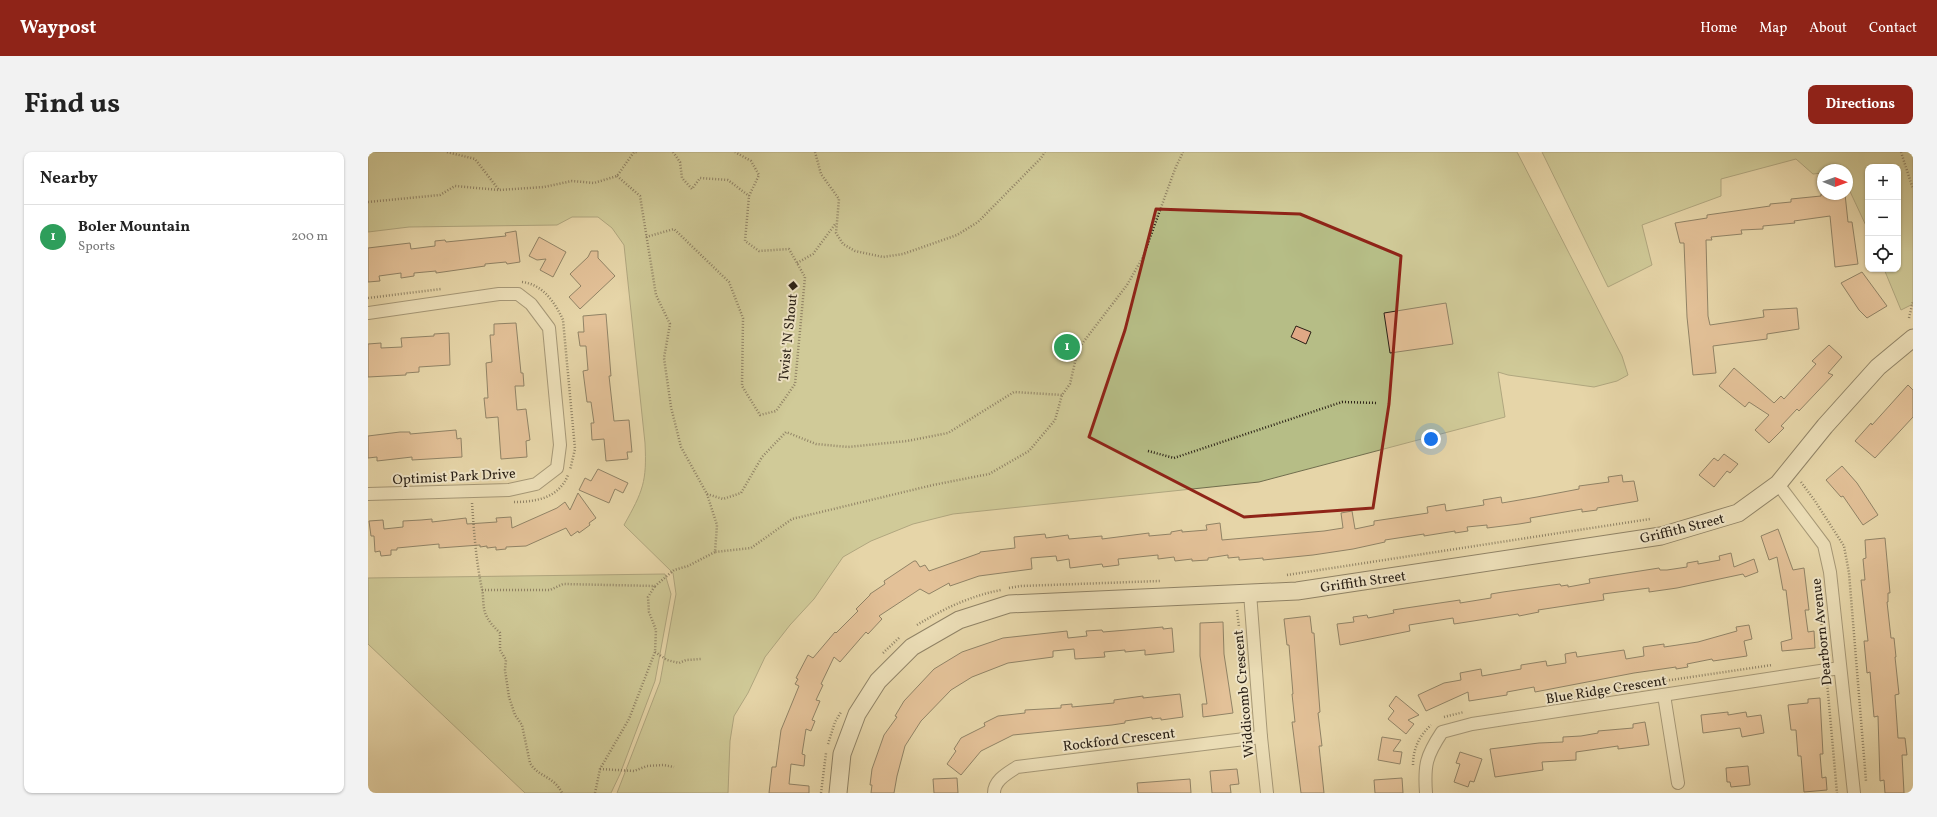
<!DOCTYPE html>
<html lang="en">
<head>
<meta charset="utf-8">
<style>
  :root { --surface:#fff; --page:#f2f2f2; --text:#222; --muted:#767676; --line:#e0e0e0; --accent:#8f2418 }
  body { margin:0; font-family:Vollkorn,serif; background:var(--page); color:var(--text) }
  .controls { position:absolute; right:12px; top:12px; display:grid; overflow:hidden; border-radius:8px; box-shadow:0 1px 3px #0004 }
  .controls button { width:36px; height:36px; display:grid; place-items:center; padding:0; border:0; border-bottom:1px solid var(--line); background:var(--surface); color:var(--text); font:20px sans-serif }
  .compass { position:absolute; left:1449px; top:12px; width:36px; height:36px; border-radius:50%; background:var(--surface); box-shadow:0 1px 3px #0004; rotate:91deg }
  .you { position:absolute; left:1063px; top:287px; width:14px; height:14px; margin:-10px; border:3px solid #fff; border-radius:50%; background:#1a73e8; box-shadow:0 0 0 6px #1a73e833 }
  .badge { display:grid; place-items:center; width:26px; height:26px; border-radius:50%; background:var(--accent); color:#fff; font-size:13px; font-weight:700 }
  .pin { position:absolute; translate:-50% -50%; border:2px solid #fff; box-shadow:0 1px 4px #0006 }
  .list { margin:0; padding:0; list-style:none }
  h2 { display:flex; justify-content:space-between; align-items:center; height:52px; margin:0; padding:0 16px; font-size:17px }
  h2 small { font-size:13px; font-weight:400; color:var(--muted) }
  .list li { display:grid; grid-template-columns:26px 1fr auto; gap:12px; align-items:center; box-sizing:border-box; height:64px; padding:0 16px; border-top:1px solid var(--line) }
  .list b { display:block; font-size:15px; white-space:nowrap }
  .list p { margin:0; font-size:13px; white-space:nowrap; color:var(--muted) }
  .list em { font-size:13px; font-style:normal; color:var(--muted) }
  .icon { flex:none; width:22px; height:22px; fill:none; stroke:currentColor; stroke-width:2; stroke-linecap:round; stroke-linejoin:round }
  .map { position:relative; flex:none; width:1545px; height:641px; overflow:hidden; border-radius:8px }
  header { display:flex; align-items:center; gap:24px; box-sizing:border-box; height:56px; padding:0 20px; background:var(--accent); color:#fff }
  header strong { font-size:19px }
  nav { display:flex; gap:22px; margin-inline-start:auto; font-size:14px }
  .intro { display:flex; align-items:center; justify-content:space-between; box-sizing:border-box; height:96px; padding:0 24px }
  h1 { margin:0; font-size:28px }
  .button { padding:10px 18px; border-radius:8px; background:var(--accent); color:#fff; font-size:14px; font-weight:700 }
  main { display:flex; gap:24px; padding:0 24px }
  aside { flex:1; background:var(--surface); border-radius:8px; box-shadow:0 1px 3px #0004 }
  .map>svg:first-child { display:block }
  .green { fill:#b6bd86; stroke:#706e4e }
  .building { fill:#e0a885; stroke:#2a2016 }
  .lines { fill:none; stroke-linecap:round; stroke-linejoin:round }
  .street-casing { stroke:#594d3a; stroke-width:14 }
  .secondary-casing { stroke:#2a2016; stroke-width:19 }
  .path { stroke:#2a2016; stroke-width:2.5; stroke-dasharray:1 2; stroke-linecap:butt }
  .street { stroke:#efe4c6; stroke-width:12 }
  .secondary { stroke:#efe4c6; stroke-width:17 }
  .marked { fill:none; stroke:#8f2418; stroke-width:3; stroke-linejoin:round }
  .labels { text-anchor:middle; stroke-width:4; stroke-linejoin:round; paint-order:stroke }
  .street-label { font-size:14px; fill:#2a2016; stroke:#efe4c6 }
</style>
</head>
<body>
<header>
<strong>Waypost</strong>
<nav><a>Home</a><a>Map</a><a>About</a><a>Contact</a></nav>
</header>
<div class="intro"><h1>Find us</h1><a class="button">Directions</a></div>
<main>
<aside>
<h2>Nearby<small></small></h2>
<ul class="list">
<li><span class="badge" style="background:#2e9e5b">1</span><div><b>Boler Mountain</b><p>Sports</p></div><em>200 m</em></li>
</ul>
</aside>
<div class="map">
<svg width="1545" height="641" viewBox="0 0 1545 641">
  <rect width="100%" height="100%" fill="#e6d5a8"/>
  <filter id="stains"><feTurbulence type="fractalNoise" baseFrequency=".005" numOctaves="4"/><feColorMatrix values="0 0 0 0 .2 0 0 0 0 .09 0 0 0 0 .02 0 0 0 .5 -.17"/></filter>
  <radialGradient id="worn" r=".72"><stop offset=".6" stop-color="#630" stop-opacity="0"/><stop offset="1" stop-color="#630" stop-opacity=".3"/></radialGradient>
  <g class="green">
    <path d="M 0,0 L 1149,0 L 1254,204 L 1260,223 L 1249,229 L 1226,235 L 1140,223 L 1130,220 L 1137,265 L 891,330 L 585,362 L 545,372 L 503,389 L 475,405 L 446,447 L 422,473 L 397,505 L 380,541 L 366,564 L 362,589 L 360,641 L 249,641 L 292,530 L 308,442 L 305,421 L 256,373 C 275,339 279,330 277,291 L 256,93 L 244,76 L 230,65 L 204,65 L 189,73 L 41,75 L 0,80 Z"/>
    <path d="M 1174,0 L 1545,0 L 1545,152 L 1533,158 L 1516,117 L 1530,117 L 1530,15 L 1500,15 L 1500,78 L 1479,33 L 1479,18 L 1455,18 L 1455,21 L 1445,22 L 1428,7 L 1353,27 L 1353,44 L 1274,73 L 1284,113 L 1240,135 Z"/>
    <path d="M 297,422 L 303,442 L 287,529 L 252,622 L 243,641 L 157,641 L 0,492 L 0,426 Z"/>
  </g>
  <g class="building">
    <path d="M 1453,42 L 1477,42 L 1480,70 L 1484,70 L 1490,112 L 1467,115 L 1462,64 L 1426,69 L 1427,71 L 1395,74 L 1395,77 L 1373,78 L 1374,82 L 1343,85 L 1344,88 L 1338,88 L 1340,164 L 1342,173 L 1396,165 L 1395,158 L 1429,156 L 1431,177 L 1399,182 L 1399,187 L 1345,194 L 1348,221 L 1325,223 L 1319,165 L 1316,91 L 1312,91 L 1307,71 L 1339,66 L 1339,63 L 1402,54 L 1402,52 L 1423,50 L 1423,47 L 1453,44 Z"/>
    <path d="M 148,79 L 152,110 L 139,112 L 138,110 L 117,112 L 117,114 L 68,121 L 68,119 L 46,121 L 46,124 L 33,126 L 33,121 L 11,124 L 12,129 L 0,130 L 0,96 L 42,91 L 43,97 L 67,94 L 67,89 L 77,88 L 78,90 L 138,84 L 137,81 Z"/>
    <path d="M 171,85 L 198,100 L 185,125 L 172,118 L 178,107 L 169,108 L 161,104 Z"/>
    <path d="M 223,99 L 230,99 L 230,106 L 247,124 L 212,157 L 201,145 L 213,134 L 202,122 L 220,105 Z"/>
    <path d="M 1494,120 L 1519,154 L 1499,166 L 1491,158 L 1473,131 Z"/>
    <path d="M 1078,151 L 1085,192 L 1022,201 L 1016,161 Z"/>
    <path d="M 238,162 L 243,224 L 241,224 L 246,269 L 261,268 L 264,300 L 259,300 L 260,307 L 238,309 L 236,287 L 224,288 L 223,271 L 226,271 L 223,250 L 219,250 L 215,219 L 220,218 L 218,194 L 212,194 L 210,180 L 216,180 L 215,164 Z"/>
    <path d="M 148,171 L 153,221 L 155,221 L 156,234 L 147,234 L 149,258 L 158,257 L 162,288 L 158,289 L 159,305 L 133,307 L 130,265 L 118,266 L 116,246 L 120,246 L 118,211 L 124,210 L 122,183 L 126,183 L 126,172 Z"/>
    <path d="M 928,174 L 943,180 L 938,192 L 923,185 Z"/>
    <path d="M 81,181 L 82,213 L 51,215 L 51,220 L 38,221 L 38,223 L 0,225 L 0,192 L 13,191 L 13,196 L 34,195 L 33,186 L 66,184 L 66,182 Z"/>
    <path d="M 1461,193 L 1474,205 L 1460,221 L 1465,223 L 1431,259 L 1429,257 L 1413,274 L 1416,276 L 1401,291 L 1387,278 L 1401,263 L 1381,250 L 1377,255 L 1351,234 L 1366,216 L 1406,251 L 1413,244 L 1416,247 L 1448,212 L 1444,209 Z"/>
    <path d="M 1540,233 L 1545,238 L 1545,265 L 1507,306 L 1487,289 L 1503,271 L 1504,273 Z"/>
    <path d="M 88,278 L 89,287 L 93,286 L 94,305 L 44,308 L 44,305 L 9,309 L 9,305 L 0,306 L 0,284 L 32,280 L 42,280 L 42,282 Z"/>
    <path d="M 1356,302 L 1370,312 L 1362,321 L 1359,319 L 1346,335 L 1331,323 L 1346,306 L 1350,309 Z"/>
    <path d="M 1474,314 L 1489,331 L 1510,363 L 1495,373 L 1475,344 L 1473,345 L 1458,328 Z"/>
    <path d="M 230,317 L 260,331 L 255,341 L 247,337 L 241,351 L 211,338 L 217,326 L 223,329 Z"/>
    <path d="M 1254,323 L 1255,330 L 1266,329 L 1270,349 L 1229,356 L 1229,358 L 1214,360 L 1214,357 L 1162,366 L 1163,370 L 1151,372 L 1119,376 L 1119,373 L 1099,375 L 1100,379 L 1087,381 L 1087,379 L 1056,384 L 1056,382 L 1017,388 L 1017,390 L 985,397 L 945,403 L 895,408 L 895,406 L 871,408 L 871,405 L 860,406 L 860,403 L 840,406 L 840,408 L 824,409 L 824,407 L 807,409 L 806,405 L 790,407 L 790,403 L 750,407 L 751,413 L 735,415 L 734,412 L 702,416 L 701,407 L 689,409 L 688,404 L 663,406 L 664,417 L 611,424 L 582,434 L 581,431 L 561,442 L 552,437 L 511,464 L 514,467 L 500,482 L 498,480 L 472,510 L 466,505 L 453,532 L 455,533 L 448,548 L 452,549 L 444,568 L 447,569 L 443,579 L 438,577 L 434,602 L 437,603 L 436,614 L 423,612 L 421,632 L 441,634 L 441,641 L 401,641 L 404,615 L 408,615 L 413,578 L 431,534 L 427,532 L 430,527 L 428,526 L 440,503 L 445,506 L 467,480 L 468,481 L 490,459 L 488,457 L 502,443 L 502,442 L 517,432 L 516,429 L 546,409 L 548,409 L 552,415 L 557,413 L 561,419 L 612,401 L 612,400 L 647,396 L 646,385 L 677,382 L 678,386 L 700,383 L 701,387 L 734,384 L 734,387 L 781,381 L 781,384 L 803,382 L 803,380 L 814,378 L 814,380 L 839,378 L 838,373 L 852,371 L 854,388 L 956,379 L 975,376 L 973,361 L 984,359 L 987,377 L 1006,373 L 1006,369 L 1060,361 L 1059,355 L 1077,352 L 1078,359 L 1116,353 L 1115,348 L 1133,345 L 1134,351 L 1169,345 L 1211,337 L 1211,334 L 1241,330 L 1240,325 Z"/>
    <path d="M 210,341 L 228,366 L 221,371 L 222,373 L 211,381 L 210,379 L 203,384 L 198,376 L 158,394 L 138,395 L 138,397 L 128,398 L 128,395 L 119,396 L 119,394 L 112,395 L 112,393 L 71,396 L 71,392 L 29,396 L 29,398 L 23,398 L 23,403 L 13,404 L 12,399 L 7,400 L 6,384 L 3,384 L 1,369 L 15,368 L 16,377 L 35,375 L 35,369 L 53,368 L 64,367 L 64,370 L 98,366 L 99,372 L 129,370 L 128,366 L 143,365 L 144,376 L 189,356 L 197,350 L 202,358 Z"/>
    <path d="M 1410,377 L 1425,418 L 1436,416 L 1441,458 L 1437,458 L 1440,480 L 1446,479 L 1447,496 L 1414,499 L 1413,490 L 1424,487 L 1418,438 L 1415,438 L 1409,405 L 1401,408 L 1393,384 Z"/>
    <path d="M 1517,386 L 1522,441 L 1520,441 L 1520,450 L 1519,450 L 1523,486 L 1526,486 L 1528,505 L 1527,505 L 1531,542 L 1527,543 L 1530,586 L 1537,586 L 1539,603 L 1534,603 L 1536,641 L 1517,641 L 1516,628 L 1512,629 L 1510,564 L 1506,565 L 1502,520 L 1499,521 L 1496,489 L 1500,489 L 1493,428 L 1497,428 L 1495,407 L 1498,406 L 1497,388 Z"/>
    <path d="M 1363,401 L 1366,415 L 1386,407 L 1390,420 L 1377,425 L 1375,422 L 1309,436 L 1281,440 L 1281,436 L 1235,442 L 1236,448 L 1170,458 L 1171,460 L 1151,464 L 1150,462 L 1086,472 L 1085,466 L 1041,473 L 1042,479 L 972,493 L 969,472 L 986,470 L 985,465 L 999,463 L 1000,466 L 1026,461 L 1025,458 L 1038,456 L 1092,448 L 1092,451 L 1123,446 L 1123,442 L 1135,440 L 1192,432 L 1193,434 L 1200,433 L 1200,435 L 1222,431 L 1221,427 L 1291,416 L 1292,418 L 1299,418 L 1319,415 L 1319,411 L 1330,409 L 1330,412 L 1352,408 L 1351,404 Z"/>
    <path d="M 942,464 L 944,481 L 946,481 L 952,560 L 950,561 L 954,594 L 951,594 L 956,641 L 933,641 L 924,570 L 927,570 L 924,542 L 925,542 L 921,493 L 919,493 L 916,467 Z"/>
    <path d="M 855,470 L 856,502 L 865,561 L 835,565 L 834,552 L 839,552 L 832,504 L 832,471 Z"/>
    <path d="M 1381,473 L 1384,487 L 1376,489 L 1379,504 L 1345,509 L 1344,507 L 1319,512 L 1320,515 L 1308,517 L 1308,515 L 1266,521 L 1167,540 L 1166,535 L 1139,540 L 1139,543 L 1101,549 L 1100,540 L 1058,559 L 1050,543 L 1076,531 L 1093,528 L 1092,521 L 1113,517 L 1114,524 L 1153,517 L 1153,513 L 1178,509 L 1179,514 L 1198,511 L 1197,502 L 1208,500 L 1209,505 L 1256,498 L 1258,507 L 1276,504 L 1275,495 L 1296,492 L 1296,495 L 1330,490 L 1369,479 L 1368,475 Z"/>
    <path d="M 795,475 L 795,477 L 804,476 L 806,500 L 777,503 L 777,498 L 757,500 L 757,498 L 736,500 L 737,505 L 707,507 L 706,497 L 685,499 L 685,505 L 640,511 L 604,525 L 583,538 L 553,569 L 537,594 L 529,624 L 526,641 L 503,641 L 504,633 L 502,633 L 504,617 L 516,583 L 529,565 L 527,564 L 536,549 L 566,517 L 594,500 L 635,486 L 699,479 L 700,486 L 719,484 L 718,479 L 734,478 L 735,480 Z"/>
    <path d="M 812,542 L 815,565 L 793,568 L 793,566 L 784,567 L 784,565 L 757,569 L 757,571 L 744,573 L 645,583 L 613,599 L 593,623 L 579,612 L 588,599 L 586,597 L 593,586 L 617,574 L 616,571 L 630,564 L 657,561 L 657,558 L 693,556 L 693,553 L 704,552 L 704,555 L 746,551 L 746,548 L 775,544 L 775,546 Z"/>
    <path d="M 1028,544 L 1051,563 L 1040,568 L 1046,572 L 1038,582 L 1020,567 L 1026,559 L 1021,554 Z"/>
    <path d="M 1452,546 L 1455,602 L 1452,602 L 1454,626 L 1458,625 L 1459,638 L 1436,640 L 1433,604 L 1430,604 L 1428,578 L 1423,578 L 1420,553 L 1440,551 L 1440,547 Z"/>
    <path d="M 1360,560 L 1360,563 L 1378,560 L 1379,565 L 1393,563 L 1396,581 L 1374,585 L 1372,576 L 1335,581 L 1333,563 Z"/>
    <path d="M 1277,570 L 1281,593 L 1250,597 L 1250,594 L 1208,600 L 1208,608 L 1174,610 L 1175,618 L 1127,625 L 1122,597 L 1171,591 L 1195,590 L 1195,585 L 1213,584 L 1230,581 L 1230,579 L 1265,576 L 1265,572 Z"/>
    <path d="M 1014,585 L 1033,588 L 1025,599 L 1034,600 L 1032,612 L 1010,608 Z"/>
    <path d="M 1092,600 L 1114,607 L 1106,630 L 1102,629 L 1100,635 L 1086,630 L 1092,612 L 1088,611 Z"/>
    <path d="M 1380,614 L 1382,633 L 1363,635 L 1362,630 L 1359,630 L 1358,616 Z"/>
    <path d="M 869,617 L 871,632 L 862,633 L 863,641 L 844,641 L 842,619 Z"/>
    <path d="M 589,626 L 590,641 L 566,641 L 565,627 Z"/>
    <path d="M 1034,626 L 1035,641 L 1007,641 L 1006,628 Z"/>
    <path d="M 822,627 L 823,641 L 770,641 L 769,631 Z"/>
  </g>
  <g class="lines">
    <defs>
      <g id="street">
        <path d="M 0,161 L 131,142 L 150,142 L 163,152 L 181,176 L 192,293 L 189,316 L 168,332 L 141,338 L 0,342"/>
        <path d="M 1410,332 L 1456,393 L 1462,420 L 1486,641"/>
        <path d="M 882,441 L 893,585 L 899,641"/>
        <path d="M 1296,543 L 1310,631"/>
        <path d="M 626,641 C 626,628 640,621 649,615 L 893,585"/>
        <path d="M 1058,641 C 1056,613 1058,604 1074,580 L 1104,572 L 1472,516"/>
      </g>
      <path id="secondary" d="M 470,641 L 474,602 L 489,562 L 510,529 L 544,495 L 591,468 L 641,452 L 929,439 L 1293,384 L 1370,361 L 1410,332 L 1457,274 L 1510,215 L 1545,186"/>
    </defs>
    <use href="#street" class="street-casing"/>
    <use href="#secondary" class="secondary-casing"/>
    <g class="path">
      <path d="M 79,0 L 107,7 L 131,38 L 176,35 L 204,29 L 226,31 L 249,24 L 266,0 L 270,0"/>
      <path d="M 305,0 L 312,10 L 314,26 L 324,37 L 332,26 L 360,28 L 381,44"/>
      <path d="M 447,0 L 453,22 L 471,47 L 468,81 L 475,92 L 487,99 L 515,105 L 535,102 L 589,83 L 610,70 L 673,6 L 677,0"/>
      <path d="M 1533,0 L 1545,37"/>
      <path d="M 249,24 L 272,44 L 288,143 L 302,172 L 296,206 L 303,255 L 313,295 L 339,342 L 349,373 L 347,400 L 383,396 L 424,367 L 565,333 L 621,322 L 661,299 L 687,268 L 694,243 L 702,232 L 710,197 L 759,133 L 775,105 L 807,17 L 815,0"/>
      <path d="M 0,50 L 72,43 L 87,34 L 131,38"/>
      <path d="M 278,85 L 306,77 L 361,130 L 375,166 L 374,234 L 392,263 L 408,259 L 427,232 L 437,125 L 421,97 L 391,99 L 377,89 L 381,44 L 391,23 L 383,9 L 367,0"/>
      <path d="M 429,111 L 445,102 L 468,71"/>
      <path d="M 154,130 C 174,132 187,150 195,168 L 207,297 L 202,318"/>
      <path d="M 0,146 L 73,137"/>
      <path d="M 1541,166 L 1545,149"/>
      <path d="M 780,299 L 806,306 L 974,250 L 1010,251"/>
      <path d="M 1433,330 L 1447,349 L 1476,394 L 1481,421 L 1498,629"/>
      <path d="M 339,342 L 355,347 L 373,341 L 394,305 L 418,280 L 448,292 L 480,295 L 539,289 L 580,281 L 646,240 L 694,243"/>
      <path d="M 146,350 C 168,350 191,346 200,323"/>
      <path d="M 104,351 C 106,380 108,409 114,437 C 116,446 114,456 119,465 C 122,471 127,476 132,481 L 132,498 L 138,508 L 137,518 L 141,545 L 147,563 L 154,573 L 162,611 C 170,625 186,624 194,641"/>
      <path d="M 919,423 L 1282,367"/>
      <path d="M 641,436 L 653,434 L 792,429"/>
      <path d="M 114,438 L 182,438 L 195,432 L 287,434 L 306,418 L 320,414 L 347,400"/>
      <path d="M 869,458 L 871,475"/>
      <path d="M 1453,466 L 1456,507"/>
      <path d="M 549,473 C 575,457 602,444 633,438"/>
      <path d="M 287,500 L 299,508 L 311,511 L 318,508 L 333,507"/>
      <path d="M 515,501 L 532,485"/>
      <path d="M 1459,530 L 1469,641"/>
      <path d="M 1215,541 L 1404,513"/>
      <path d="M 1076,565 L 1096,560"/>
      <path d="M 460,592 L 467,570 L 473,560"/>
      <path d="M 1045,613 C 1045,597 1051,584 1063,573"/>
      <path d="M 232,617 L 266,619 L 279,614 L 295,613 L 306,615"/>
      <path d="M 227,641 L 232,617 L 261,567 L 287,500 L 288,478 L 281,460 L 280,445 L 287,434"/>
      <path d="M 453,641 L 458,601"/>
    </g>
    <use href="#street" class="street"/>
    <use href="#secondary" class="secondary"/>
  </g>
  <path d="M0 0H1545V641H0ZM 788,57 L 932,62 L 1033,104 L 1021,252 L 1005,356 L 876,365 L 721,285 L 757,178 Z" fill="#e6d5a8" fill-opacity=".55" fill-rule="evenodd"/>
  <path class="marked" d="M 788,57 L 932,62 L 1033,104 L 1021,252 L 1005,356 L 876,365 L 721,285 L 757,178 Z"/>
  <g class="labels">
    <g class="street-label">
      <text transform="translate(420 179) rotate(-84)" y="5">Twist 'N Shout ◆</text>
      <text transform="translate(86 324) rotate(-3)" y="5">Optimist Park Drive</text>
      <text transform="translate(1314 376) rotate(-14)" y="5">Griffith Street</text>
      <text transform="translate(995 429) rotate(-8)" y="5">Griffith Street</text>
      <text transform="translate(1453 480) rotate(-96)" y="5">Dearborn Avenue</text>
      <text transform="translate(1238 537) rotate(-9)" y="5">Blue Ridge Crescent</text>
      <text transform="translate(875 542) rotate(-95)" y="5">Widdicomb Crescent</text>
      <text transform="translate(751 587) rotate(-7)" y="5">Rockford Crescent</text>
    </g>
  </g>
  <rect width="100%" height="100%" filter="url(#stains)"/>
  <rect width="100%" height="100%" fill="url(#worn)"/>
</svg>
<div class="controls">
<button>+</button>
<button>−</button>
<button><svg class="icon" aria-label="locate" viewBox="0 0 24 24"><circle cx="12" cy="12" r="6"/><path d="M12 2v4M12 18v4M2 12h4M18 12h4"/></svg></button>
</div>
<svg class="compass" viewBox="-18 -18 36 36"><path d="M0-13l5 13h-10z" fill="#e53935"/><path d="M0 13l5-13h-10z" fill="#767676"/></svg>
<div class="you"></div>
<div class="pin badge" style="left:699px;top:195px;background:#2e9e5b">1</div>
</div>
</main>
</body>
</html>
